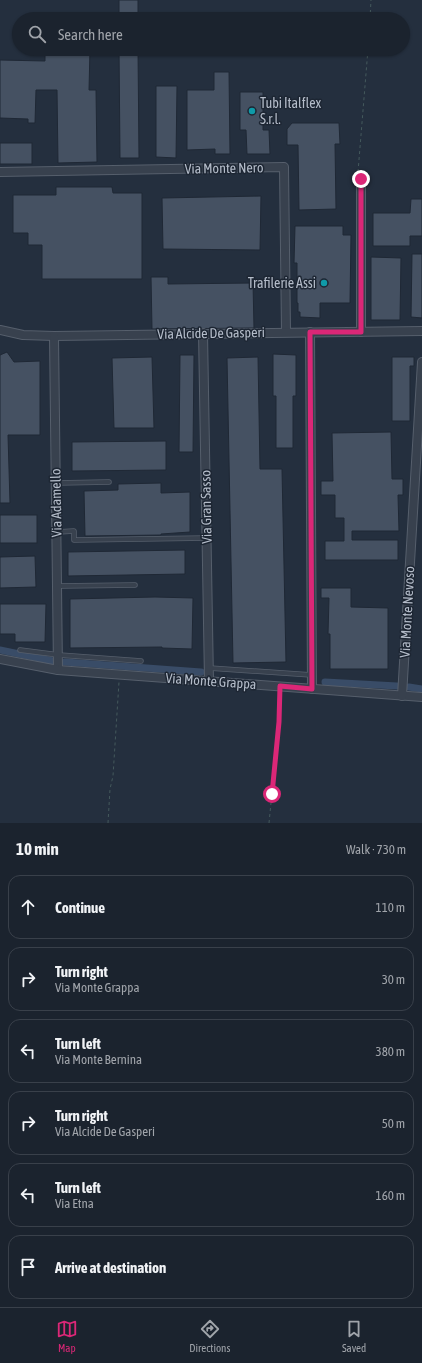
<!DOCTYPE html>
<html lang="en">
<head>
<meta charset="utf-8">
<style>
  :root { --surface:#1b232e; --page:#242b36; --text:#f1f3f6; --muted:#a0a4aa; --line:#39404a; --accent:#db2777 }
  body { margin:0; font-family:"Asap Condensed",sans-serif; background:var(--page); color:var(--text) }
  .stop { position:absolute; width:12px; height:12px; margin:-9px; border:3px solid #db2777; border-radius:50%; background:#fff }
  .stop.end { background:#db2777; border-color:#fff; box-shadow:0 1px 4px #0008 }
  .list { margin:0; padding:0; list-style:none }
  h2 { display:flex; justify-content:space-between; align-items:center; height:52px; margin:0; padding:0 16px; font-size:17px }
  h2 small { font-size:13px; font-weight:400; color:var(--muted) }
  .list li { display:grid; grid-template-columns:26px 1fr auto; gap:12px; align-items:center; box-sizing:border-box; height:64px; margin:0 8px 8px; padding:0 8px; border:1px solid var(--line); border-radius:12px }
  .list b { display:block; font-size:15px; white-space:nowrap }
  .list p { margin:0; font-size:13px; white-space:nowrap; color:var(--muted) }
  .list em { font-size:13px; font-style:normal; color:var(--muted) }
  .icon { flex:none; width:22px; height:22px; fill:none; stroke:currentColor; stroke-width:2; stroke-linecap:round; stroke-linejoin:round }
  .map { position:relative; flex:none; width:422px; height:823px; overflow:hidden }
  .search { position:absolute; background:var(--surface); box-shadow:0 1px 3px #0004; left:12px; right:12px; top:12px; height:44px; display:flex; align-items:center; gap:10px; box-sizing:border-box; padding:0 14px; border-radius:22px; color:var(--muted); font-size:15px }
  .sheet { height:484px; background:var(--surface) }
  nav { display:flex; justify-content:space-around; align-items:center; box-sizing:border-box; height:56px; border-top:1px solid var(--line); background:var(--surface); font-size:11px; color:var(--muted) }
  nav a { display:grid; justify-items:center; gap:2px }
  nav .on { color:var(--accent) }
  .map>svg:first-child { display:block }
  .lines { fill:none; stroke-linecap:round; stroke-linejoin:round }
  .canal { stroke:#394c67; stroke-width:7 }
  .building { fill:#455162; stroke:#1f2835 }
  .service-casing { stroke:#565f6c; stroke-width:5.5 }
  .minor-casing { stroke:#565f6c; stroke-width:10 }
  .path { stroke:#44595c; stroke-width:1; stroke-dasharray:3 3; stroke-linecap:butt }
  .service { stroke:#38414e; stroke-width:4 }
  .minor { stroke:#38414e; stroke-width:8 }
  .route { stroke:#db2777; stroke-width:5 }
  .culture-dot { fill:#0f9aa8; stroke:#1d2633; stroke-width:1.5 }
  .labels { text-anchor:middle; stroke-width:3; stroke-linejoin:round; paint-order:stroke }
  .poi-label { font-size:14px; fill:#b4bcc9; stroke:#1d2633; text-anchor:start }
  .street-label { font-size:14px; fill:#b4bcc9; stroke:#1d2633 }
</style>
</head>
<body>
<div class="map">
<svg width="422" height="823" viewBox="0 0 422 823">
  <rect width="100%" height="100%" fill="#242f3e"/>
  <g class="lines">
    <g class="canal">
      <path d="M 0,650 L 53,661"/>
      <path d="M 65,662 L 201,672"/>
      <path d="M 325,682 L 397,686"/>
      <path d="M 409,687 L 422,689"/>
    </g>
  </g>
  <g class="building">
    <rect x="119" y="0" width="19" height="19"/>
    <path d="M 45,49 L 90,49 L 89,90 L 96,90 L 97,162 L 58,163 L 57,90 L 36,90 L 35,123 L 28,123 L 28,119 L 0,118 L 0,60 L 45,61 Z"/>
    <path d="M 119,49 L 138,49 L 139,158 L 120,158 Z"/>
    <path d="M 214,72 L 229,72 L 230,154 L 215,154 L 215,149 L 187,150 L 187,90 L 214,90 Z"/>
    <path d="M 156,86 L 177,86 L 176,158 L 156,157 Z"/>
    <path d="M 240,92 L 263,92 L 263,130 L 269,130 L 270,154 L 247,154 L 246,130 L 240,130 Z"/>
    <path d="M 292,123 L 339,123 L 340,144 L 335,144 L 336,209 L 299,210 L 298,145 L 287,145 L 287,129 Z"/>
    <rect x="0" y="143" width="32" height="21"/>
    <path d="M 56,187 L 112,187 L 113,193 L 142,193 L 142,279 L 42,279 L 42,245 L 28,245 L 28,233 L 13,233 L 13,195 L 56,195 Z"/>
    <path d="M 261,196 L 260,250 L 163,249 L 162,198 Z"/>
    <path d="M 411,199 L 422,199 L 422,236 L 410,236 L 410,246 L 373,246 L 373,213 L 410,213 Z"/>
    <path d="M 295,226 L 343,226 L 343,235 L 351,235 L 350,303 L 320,303 L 320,318 L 300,317 L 300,312 L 298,312 L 298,303 L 297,303 L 297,263 L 294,263 Z"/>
    <path d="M 412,254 L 422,254 L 422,318 L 411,317 Z"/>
    <path d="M 371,257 L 401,258 L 400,320 L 371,320 Z"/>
    <path d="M 151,277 L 168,277 L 168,284 L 253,283 L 254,328 L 152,329 Z"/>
    <path d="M 7,352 L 14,362 L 40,361 L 40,435 L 8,435 L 10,503 L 0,503 L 0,355 Z"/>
    <path d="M 273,354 L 296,355 L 296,396 L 293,396 L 293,448 L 276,448 L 276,396 L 273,396 Z"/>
    <path d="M 180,355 L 194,355 L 193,452 L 179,452 Z"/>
    <path d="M 152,357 L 154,428 L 114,428 L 112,358 Z"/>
    <path d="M 258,357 L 260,469 L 282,469 L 286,662 L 233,663 L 227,358 Z"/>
    <path d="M 392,357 L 414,357 L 414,366 L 410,366 L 410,421 L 392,421 Z"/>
    <path d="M 391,432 L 392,479 L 403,479 L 403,495 L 398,495 L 399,531 L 352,531 L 352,540 L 398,540 L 398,560 L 325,560 L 325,541 L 344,541 L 344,518 L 335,518 L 335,495 L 321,495 L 321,481 L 333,481 L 332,433 Z"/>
    <path d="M 166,441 L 166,470 L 72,471 L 72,442 Z"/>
    <path d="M 161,483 L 161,493 L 190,492 L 190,532 L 161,534 L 161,535 L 85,536 L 84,491 L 118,490 L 118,484 Z"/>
    <rect x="0" y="515" width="37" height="28"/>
    <path d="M 185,550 L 185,574 L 68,576 L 68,552 Z"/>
    <path d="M 35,556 L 36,587 L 0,588 L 0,557 Z"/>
    <path d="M 321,588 L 351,588 L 351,607 L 388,608 L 388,669 L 330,669 L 330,634 L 328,634 L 329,598 L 321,598 Z"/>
    <path d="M 155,597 L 193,598 L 192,649 L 162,648 L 162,647 L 70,648 L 70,599 Z"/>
    <path d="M 0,604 L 46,604 L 45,642 L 15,642 L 15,634 L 0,634 Z"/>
  </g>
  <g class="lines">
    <defs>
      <g id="service">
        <path d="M 56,483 L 109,482"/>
        <path d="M 57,532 L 74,531 L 74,540 L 207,538"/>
        <path d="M 58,586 L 135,585"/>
        <path d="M 20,650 L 59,655 L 141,661"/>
        <path d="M 209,668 L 312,675"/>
      </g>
      <g id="minor">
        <path d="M 0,172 L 284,167 L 286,332"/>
        <path d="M 0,330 L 23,335 L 54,336 L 422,331"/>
        <path d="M 310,332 L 312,689"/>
        <path d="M 361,332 L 361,179"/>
        <path d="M 203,333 L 209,681"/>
        <path d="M 54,336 L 58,670"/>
        <path d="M 0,659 L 58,670 L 422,697"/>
        <path d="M 402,696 L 422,362"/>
      </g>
    </defs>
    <use href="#service" class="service-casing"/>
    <use href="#minor" class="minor-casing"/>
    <g class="path">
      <path d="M 370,19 L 371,0"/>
      <path d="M 358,172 L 368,49"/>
      <path d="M 108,823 L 110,789 L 113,776 L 119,682"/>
      <path d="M 269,823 L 279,722 L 279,693"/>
    </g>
    <use href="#service" class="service"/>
    <use href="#minor" class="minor"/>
  </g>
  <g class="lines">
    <path class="route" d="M 272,794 L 279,722 L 280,686 L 312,689 L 310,332 L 361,332 L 361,179"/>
  </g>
  <g class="culture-dot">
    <circle cx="252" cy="111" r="4"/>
    <circle cx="324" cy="283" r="4"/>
  </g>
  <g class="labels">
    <g class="poi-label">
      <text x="260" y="108">Tubi Italflex<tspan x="260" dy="16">S.r.l.</tspan></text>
      <text x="316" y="288" text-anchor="end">Trafilerie Assi</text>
    </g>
    <g class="street-label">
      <text transform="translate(224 168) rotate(-1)" y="5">Via Monte Nero</text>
      <text transform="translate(211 333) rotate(-1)" y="5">Via Alcide De Gasperi</text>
      <text transform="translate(56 503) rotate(-91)" y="5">Via Adamello</text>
      <text transform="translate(206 507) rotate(-91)" y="5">Via Gran Sasso</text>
      <text transform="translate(407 612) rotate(-87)" y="5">Via Monte Nevoso</text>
      <text transform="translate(211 681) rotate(4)" y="5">Via Monte Grappa</text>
    </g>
  </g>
</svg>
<div class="stop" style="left:272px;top:794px"></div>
<div class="stop end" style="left:361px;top:179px"></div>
<div class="search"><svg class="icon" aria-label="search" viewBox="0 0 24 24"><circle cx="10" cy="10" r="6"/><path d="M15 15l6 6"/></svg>Search here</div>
</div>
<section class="sheet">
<h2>10 min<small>Walk · 730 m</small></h2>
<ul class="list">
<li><svg class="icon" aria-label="ahead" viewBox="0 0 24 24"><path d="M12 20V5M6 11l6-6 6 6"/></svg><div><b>Continue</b></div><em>110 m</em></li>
<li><svg class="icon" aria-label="right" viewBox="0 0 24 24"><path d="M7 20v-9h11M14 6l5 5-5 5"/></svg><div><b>Turn right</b><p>Via Monte Grappa</p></div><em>30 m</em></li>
<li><svg class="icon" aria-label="left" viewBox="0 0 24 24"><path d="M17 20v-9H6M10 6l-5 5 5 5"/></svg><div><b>Turn left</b><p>Via Monte Bernina</p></div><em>380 m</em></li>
<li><svg class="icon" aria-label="right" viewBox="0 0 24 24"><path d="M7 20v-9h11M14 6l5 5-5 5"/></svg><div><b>Turn right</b><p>Via Alcide De Gasperi</p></div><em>50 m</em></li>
<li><svg class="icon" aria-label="left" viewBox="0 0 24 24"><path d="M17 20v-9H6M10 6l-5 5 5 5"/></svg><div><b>Turn left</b><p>Via Etna</p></div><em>160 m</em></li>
<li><svg class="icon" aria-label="arrive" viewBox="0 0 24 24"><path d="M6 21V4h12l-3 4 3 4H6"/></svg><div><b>Arrive at destination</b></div></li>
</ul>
</section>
<nav>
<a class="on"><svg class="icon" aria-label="map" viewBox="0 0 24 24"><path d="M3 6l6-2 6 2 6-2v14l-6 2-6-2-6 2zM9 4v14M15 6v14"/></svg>Map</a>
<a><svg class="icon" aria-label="directions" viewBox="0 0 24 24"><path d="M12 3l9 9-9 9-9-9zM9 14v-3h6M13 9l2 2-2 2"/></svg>Directions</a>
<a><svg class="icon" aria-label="saved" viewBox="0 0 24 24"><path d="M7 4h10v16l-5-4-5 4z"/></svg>Saved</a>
</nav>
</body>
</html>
